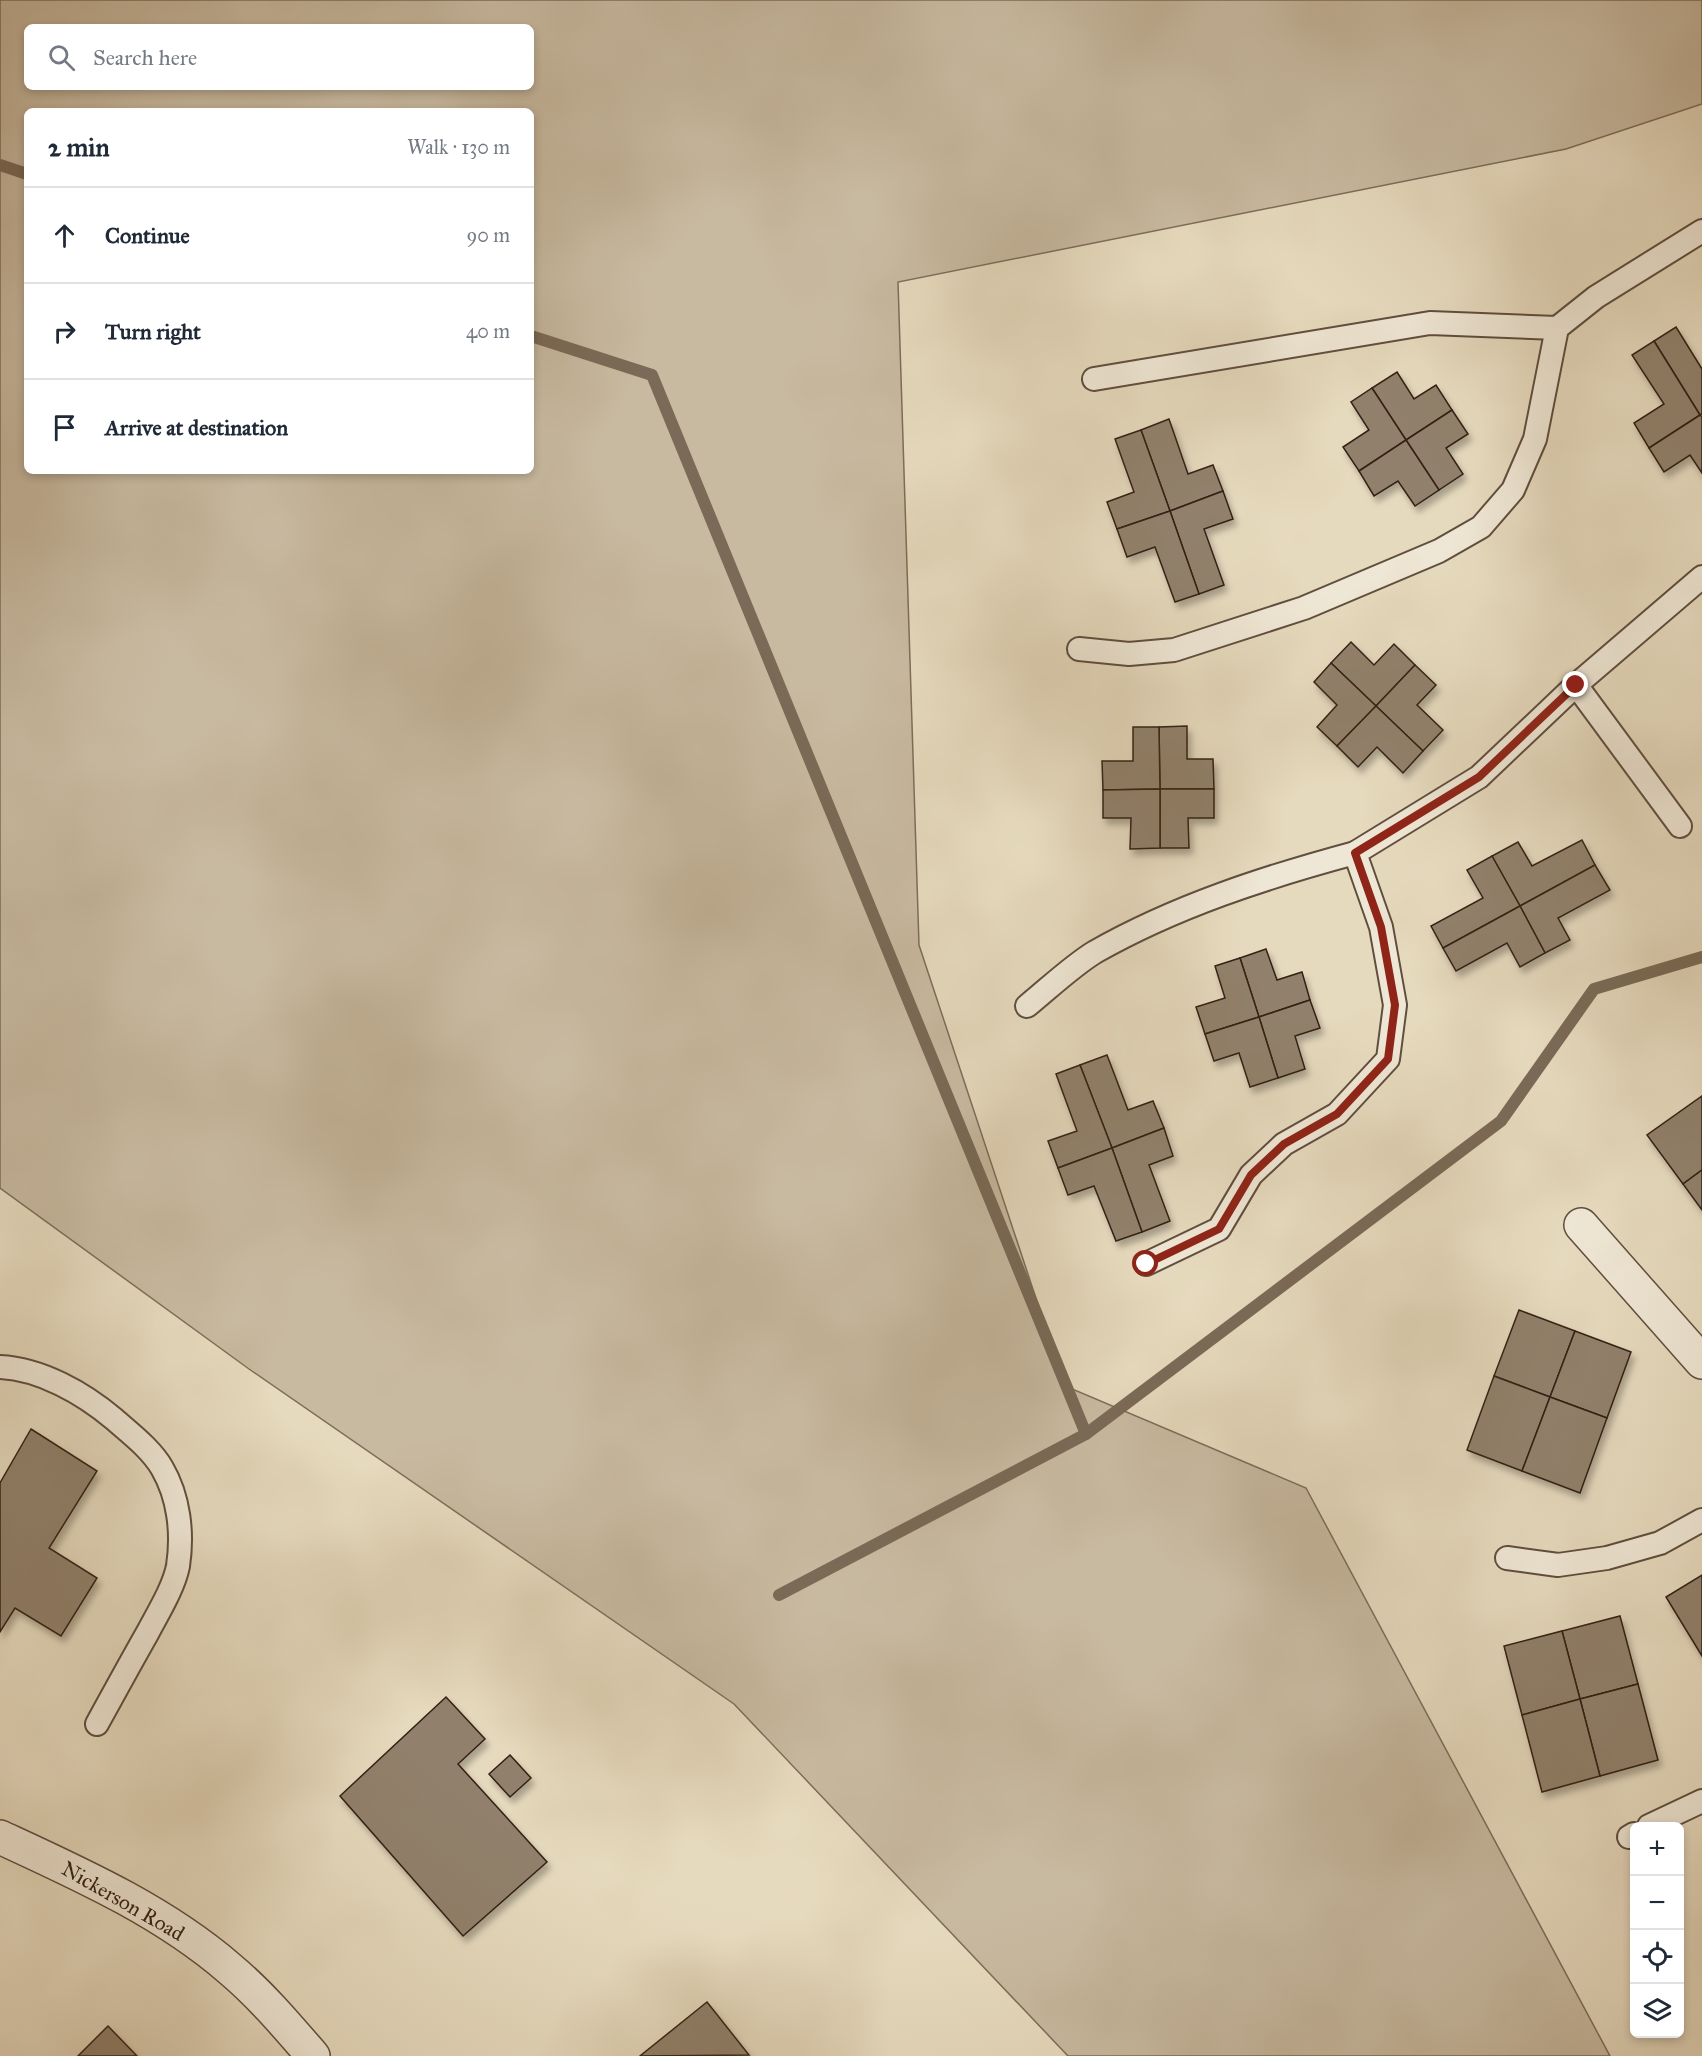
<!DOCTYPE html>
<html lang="en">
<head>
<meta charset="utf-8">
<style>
  :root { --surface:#fff; --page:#f6f6f7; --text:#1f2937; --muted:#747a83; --line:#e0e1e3 }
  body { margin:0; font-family:"IM FELL Great Primer",serif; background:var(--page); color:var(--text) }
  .controls { position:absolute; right:18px; bottom:18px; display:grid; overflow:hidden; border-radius:9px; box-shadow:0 3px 9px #0003 }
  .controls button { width:54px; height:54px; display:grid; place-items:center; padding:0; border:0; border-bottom:2px solid var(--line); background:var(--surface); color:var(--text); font:30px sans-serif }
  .stop { position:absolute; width:18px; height:18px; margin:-14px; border:4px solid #8f2418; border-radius:50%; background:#fff }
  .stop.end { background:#8f2418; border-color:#fff; box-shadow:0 2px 6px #0008 }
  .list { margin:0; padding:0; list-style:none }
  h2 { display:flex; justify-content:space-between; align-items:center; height:78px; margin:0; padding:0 24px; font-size:26px }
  h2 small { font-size:20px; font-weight:400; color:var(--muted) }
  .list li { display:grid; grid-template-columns:39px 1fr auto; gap:18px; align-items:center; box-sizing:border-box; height:96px; padding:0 24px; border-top:2px solid var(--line) }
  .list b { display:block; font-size:22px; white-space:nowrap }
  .list em { font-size:20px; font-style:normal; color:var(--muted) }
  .icon { flex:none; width:33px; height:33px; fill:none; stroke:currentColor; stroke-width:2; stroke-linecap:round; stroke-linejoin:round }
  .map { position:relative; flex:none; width:1702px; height:2056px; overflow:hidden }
  .search { position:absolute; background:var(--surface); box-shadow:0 3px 9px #0003; left:24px; top:24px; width:510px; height:66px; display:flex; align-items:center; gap:15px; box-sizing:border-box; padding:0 21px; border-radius:9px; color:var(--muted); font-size:22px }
  .panel { position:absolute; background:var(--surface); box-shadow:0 3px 9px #0003; left:24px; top:108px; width:510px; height:366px; border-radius:9px }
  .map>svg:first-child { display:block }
  .green { fill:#c8baa1; stroke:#7e6d5a; stroke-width:1.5; fill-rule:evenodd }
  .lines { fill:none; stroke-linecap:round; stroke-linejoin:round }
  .stream { stroke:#7a6a57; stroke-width:12 }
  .building { fill:#91816c; stroke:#342014; stroke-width:1.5; filter:url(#shadow) }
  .service-casing { stroke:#604e3e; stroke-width:26 }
  .minor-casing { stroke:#604e3e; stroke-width:36 }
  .service { stroke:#efe7d5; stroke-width:22 }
  .minor { stroke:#efe7d5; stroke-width:33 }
  .route { stroke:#8f2418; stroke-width:8 }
  .labels { text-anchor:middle; stroke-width:5; stroke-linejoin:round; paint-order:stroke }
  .street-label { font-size:21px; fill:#342014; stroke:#efe7d5 }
</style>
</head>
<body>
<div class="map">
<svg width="1702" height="2056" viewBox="0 0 1702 2056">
  <defs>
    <filter id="shadow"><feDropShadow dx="3.5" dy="6" stdDeviation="3" flood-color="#0004"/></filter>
  </defs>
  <rect width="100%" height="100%" fill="#e6dabe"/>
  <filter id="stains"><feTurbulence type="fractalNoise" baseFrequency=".00333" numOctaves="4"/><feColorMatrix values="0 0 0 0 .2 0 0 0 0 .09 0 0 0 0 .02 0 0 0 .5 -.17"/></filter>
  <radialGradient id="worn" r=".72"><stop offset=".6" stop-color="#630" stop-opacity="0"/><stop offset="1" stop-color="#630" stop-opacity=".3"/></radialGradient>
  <path class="green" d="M 0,0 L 1702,0 L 1702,104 L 1566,149 L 898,282 L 919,945 L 1065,1386 L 1306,1488 L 1610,2056 L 1068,2056 L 734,1704 L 249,1369 L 0,1188 ZM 27,27 L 531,27 L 531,87 L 27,87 ZM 27,111 L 531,111 L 531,471 L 27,471 Z"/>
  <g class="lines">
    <g class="stream">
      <path d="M 0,165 L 27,174"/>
      <path d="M 531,336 L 652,375 L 1086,1434"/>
      <path d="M 779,1595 L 1086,1434 L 1501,1121 L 1594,989 L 1702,957"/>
    </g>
  </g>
  <g class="building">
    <path d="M 1676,327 L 1702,369 L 1702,414 L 1700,415 L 1654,341 Z"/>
    <path d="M 1654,341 L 1700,415 L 1649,448 L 1634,423 L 1664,404 L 1632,355 Z"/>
    <path d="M 1397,372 L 1414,399 L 1436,385 L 1452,410 L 1406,440 L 1372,388 Z"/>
    <path d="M 1372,388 L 1406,440 L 1359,471 L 1343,447 L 1369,430 L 1351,402 Z"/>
    <path d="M 1452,410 L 1468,434 L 1446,448 L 1463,474 L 1439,490 L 1406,440 Z"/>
    <path d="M 1700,415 L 1702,417 L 1702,473 L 1690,455 L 1664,472 L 1649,448 Z"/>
    <path d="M 1169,419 L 1188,474 L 1213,465 L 1223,491 L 1170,511 L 1141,430 Z"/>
    <path d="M 1141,430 L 1170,511 L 1117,529 L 1107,502 L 1134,492 L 1115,439 Z"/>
    <path d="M 1406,440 L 1439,490 L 1415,506 L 1398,481 L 1374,496 L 1359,471 Z"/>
    <path d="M 1223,491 L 1233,519 L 1204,529 L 1224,585 L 1199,594 L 1170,511 Z"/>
    <path d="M 1170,511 L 1199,594 L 1175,602 L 1155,547 L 1127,557 L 1117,529 Z"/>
    <path d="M 1351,642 L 1374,665 L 1394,644 L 1415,665 L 1376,706 L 1331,663 Z"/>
    <path d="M 1331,663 L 1376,706 L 1337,746 L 1317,727 L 1337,705 L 1314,682 Z"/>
    <path d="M 1415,665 L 1436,685 L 1417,705 L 1443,730 L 1423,751 L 1376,706 Z"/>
    <path d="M 1376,706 L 1423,751 L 1403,773 L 1377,747 L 1358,767 L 1337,746 Z"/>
    <path d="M 1187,726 L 1187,759 L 1213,759 L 1214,789 L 1160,789 L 1159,727 Z"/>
    <path d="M 1133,727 L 1159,727 L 1160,789 L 1103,790 L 1102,761 L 1133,761 Z"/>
    <path d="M 1160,789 L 1214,789 L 1214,818 L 1188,818 L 1189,848 L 1160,848 Z"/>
    <path d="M 1160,789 L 1160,848 L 1130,849 L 1131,818 L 1103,818 L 1103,790 Z"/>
    <path d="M 1582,840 L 1595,865 L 1520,906 L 1492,856 L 1518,842 L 1532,866 Z"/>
    <path d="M 1492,856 L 1520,906 L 1443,948 L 1431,926 L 1483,898 L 1467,870 Z"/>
    <path d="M 1595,865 L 1610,890 L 1558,918 L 1570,940 L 1545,953 L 1520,906 Z"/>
    <path d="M 1520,906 L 1545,953 L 1520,967 L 1507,943 L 1456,971 L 1443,948 Z"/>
    <path d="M 1266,949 L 1277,980 L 1302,972 L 1310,1000 L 1259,1017 L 1240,958 Z"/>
    <path d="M 1240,958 L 1259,1017 L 1205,1034 L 1196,1007 L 1225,998 L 1215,966 Z"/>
    <path d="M 1310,1000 L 1320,1028 L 1295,1036 L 1305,1069 L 1278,1078 L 1259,1017 Z"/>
    <path d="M 1259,1017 L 1278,1078 L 1250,1087 L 1239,1053 L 1214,1061 L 1205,1034 Z"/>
    <path d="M 1107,1055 L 1128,1110 L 1153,1101 L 1164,1128 L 1112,1148 L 1080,1065 Z"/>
    <path d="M 1080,1065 L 1112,1148 L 1058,1168 L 1048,1141 L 1077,1131 L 1056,1074 Z"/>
    <path d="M 1702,1096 L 1702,1170 L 1683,1184 L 1647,1135 Z"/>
    <path d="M 1164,1128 L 1173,1156 L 1149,1165 L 1170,1221 L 1142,1232 L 1112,1148 Z"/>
    <path d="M 1112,1148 L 1142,1232 L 1116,1241 L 1094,1186 L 1068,1195 L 1058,1168 Z"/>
    <path d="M 1702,1170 L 1702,1210 L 1683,1184 Z"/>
    <path d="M 1519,1310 L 1575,1331 L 1550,1397 L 1494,1376 Z"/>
    <path d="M 1575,1331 L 1631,1352 L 1607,1418 L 1550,1397 Z"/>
    <path d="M 1494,1376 L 1550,1397 L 1522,1471 L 1467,1450 Z"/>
    <path d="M 1550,1397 L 1607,1418 L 1580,1493 L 1522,1471 Z"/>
    <path d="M 31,1429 L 97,1471 L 49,1548 L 97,1578 L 61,1636 L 15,1608 L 0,1632 L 0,1483 Z"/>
    <path d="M 1702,1575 L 1702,1656 L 1666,1597 Z"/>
    <path d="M 1620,1616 L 1638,1684 L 1580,1699 L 1562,1631 Z"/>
    <path d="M 1562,1631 L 1580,1699 L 1522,1715 L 1504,1646 Z"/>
    <path d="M 1638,1684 L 1658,1760 L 1600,1776 L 1580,1699 Z"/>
    <path d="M 446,1697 L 485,1739 L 458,1764 L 547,1862 L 463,1936 L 340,1796 Z"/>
    <path d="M 1580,1699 L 1600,1776 L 1542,1792 L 1522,1715 Z"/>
    <path d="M 510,1755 L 531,1778 L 510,1797 L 489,1774 Z"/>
    <path d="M 707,2002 L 749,2055 L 640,2056 Z"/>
    <path d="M 108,2026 L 137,2056 L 78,2056 Z"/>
  </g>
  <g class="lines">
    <defs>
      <g id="service">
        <path d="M 1094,379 L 1430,323 L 1557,328"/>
        <path d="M 1079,649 L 1129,654 L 1174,650 L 1304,608 L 1439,551 L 1481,527 L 1513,490 L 1535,439 L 1557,328 L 1596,297 L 1702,231"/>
        <path d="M 1576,685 L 1680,826"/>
        <path d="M 1027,1006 C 1048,989 1072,966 1095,952 C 1176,906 1266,877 1355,853"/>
        <path d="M 1146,1264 L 1219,1229 L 1251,1175 L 1284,1144 L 1337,1114 L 1388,1059 L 1395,1005 L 1381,927 L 1355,853 L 1479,777 L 1576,685 L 1702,577"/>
        <path d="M 0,1367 C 41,1369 83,1393 114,1419 C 131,1434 151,1449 162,1468 C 179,1497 183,1533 178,1566 C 174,1587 158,1613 148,1632 C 131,1662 114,1693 97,1724"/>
        <path d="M 1507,1558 L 1558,1565 L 1607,1558 L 1660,1543 L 1702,1520"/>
        <path d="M 1649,1826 L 1702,1801"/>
        <path d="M 1629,1837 L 1634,1834"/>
      </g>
      <g id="minor">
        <path d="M 1581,1225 L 1702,1362"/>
        <path d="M 0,1837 C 80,1874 163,1911 230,1969 C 261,1995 287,2026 313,2056"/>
      </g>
    </defs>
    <use href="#service" class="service-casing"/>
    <use href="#minor" class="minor-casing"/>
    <use href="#service" class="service"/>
    <use href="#minor" class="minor"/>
  </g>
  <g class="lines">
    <path class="route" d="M 1146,1264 L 1219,1229 L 1251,1175 L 1284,1144 L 1337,1114 L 1388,1059 L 1395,1005 L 1381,927 L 1355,853 L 1479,777 L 1576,685"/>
  </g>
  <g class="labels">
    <g class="street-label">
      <text transform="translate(123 1901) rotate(30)" y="7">Nickerson Road</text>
    </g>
  </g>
  <rect width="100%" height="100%" filter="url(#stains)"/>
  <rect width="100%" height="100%" fill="url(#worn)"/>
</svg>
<div class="controls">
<button>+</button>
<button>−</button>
<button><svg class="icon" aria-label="locate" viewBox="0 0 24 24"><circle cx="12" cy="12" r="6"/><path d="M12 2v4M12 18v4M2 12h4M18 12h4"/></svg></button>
<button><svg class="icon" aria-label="layers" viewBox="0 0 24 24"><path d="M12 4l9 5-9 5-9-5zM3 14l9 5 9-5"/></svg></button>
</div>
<div class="stop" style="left:1146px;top:1264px"></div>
<div class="stop end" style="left:1576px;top:685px"></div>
<div class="search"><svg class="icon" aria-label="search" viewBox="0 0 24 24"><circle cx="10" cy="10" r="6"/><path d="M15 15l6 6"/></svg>Search here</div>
<section class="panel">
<h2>2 min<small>Walk · 130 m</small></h2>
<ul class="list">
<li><svg class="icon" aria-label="ahead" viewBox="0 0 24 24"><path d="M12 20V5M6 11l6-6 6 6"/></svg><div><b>Continue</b></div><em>90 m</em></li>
<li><svg class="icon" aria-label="right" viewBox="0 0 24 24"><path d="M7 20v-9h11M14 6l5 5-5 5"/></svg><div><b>Turn right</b></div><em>40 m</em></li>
<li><svg class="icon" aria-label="arrive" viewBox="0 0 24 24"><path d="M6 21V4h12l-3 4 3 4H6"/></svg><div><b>Arrive at destination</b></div></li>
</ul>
</section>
</div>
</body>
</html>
